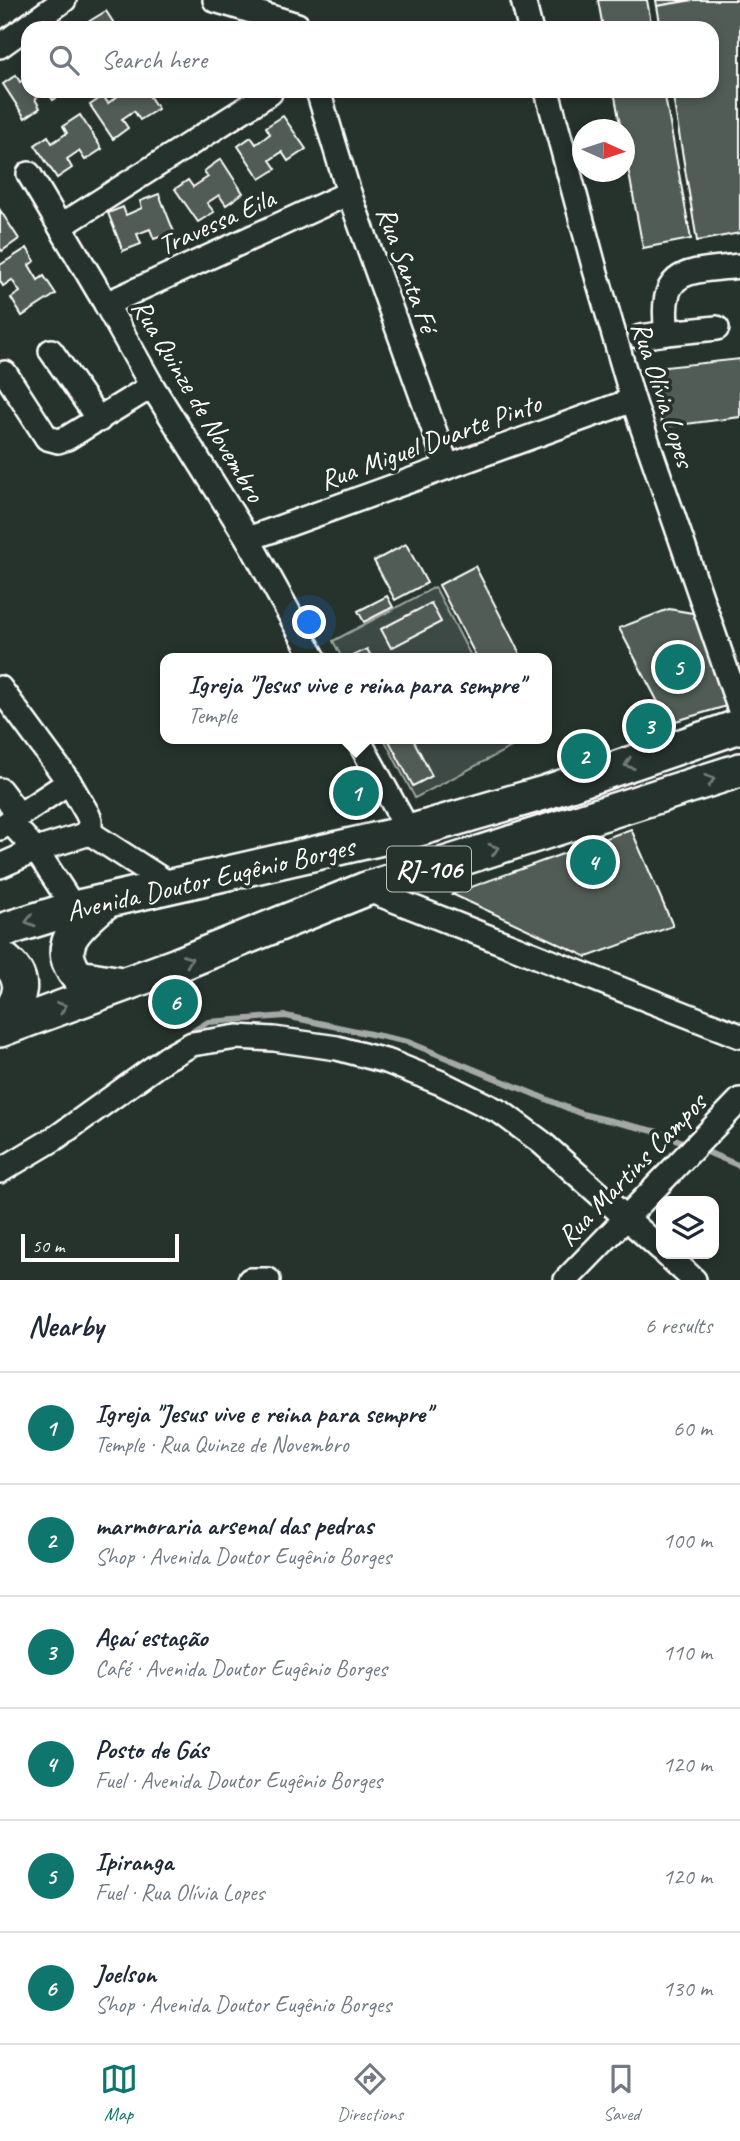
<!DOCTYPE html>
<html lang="en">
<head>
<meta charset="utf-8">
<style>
  :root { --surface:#fff; --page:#f2f2f3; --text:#1f2937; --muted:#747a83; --line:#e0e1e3; --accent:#0f766e }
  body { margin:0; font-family:Caveat,sans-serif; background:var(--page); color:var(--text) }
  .controls { position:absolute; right:21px; bottom:21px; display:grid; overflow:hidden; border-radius:14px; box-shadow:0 4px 10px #0003 }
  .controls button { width:63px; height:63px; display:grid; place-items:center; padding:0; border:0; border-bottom:2px solid var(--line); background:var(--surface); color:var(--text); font:35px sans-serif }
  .compass { position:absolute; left:572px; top:119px; width:63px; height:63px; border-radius:50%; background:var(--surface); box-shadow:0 4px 10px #0003; rotate:93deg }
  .scale { position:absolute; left:21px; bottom:18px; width:158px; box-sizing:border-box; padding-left:7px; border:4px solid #fff; border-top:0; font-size:19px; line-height:24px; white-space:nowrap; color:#fff; -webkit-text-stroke:5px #26332d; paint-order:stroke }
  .you { position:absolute; left:310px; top:623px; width:24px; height:24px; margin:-18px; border:5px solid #fff; border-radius:50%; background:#1a73e8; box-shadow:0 0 0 10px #1a73e833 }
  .badge { display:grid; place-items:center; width:46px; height:46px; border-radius:50%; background:var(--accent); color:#fff; font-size:23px; font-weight:700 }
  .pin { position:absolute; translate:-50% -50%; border:4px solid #fff; box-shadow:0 2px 7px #0006 }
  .popup { position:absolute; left:160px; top:653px; width:392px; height:91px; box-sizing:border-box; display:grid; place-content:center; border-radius:14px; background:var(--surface); filter:drop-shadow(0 2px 5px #0005); font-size:23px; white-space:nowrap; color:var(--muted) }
  .popup b { font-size:26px; color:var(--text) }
  .popup::after { content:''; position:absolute; left:50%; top:100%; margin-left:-14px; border:14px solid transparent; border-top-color:var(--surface) }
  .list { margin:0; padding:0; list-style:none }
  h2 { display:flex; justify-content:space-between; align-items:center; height:91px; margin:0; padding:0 28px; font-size:30px }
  h2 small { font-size:23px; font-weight:400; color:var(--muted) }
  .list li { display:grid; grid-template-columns:46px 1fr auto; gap:21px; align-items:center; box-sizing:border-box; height:112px; padding:0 28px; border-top:2px solid var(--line) }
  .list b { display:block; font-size:26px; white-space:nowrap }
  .list p { margin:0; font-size:23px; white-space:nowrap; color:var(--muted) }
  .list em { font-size:23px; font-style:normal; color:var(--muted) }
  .icon { flex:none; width:38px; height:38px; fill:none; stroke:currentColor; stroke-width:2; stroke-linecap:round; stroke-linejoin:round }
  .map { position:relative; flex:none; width:740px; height:1280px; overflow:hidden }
  .search { position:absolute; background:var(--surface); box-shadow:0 4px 10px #0003; left:21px; right:21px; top:21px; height:77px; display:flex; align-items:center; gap:18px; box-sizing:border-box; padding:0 24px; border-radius:21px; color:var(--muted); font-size:26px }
  .sheet { height:763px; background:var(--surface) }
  nav { display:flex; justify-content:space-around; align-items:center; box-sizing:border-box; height:98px; border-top:2px solid var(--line); background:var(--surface); font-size:19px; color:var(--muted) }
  nav a { display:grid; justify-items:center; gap:4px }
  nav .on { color:var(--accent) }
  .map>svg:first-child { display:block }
  .green { fill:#3e4944; stroke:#9ea4a2; stroke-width:2 }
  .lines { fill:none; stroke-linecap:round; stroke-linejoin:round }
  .stream { stroke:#a4a9a7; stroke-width:6 }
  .building { fill:#515c57; stroke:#fff; stroke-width:2 }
  .minor-casing { stroke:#fff; stroke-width:28 }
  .highway-casing { stroke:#fff; stroke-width:38 }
  .minor { stroke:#26332d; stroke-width:23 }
  .highway { stroke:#26332d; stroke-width:33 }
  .oneway { stroke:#727a76 }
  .labels { text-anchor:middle; stroke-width:7; stroke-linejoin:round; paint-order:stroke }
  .shield { fill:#26332d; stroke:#bec2c0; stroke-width:2 }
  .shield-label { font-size:26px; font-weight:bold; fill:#fff }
  .street-label { font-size:28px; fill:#fff; stroke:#26332d }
</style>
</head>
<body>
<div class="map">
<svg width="740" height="1280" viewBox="0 0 740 1280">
  <rect width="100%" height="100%" fill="#26332d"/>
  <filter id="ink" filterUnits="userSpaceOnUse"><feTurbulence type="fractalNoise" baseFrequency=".0143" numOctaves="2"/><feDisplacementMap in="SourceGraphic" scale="14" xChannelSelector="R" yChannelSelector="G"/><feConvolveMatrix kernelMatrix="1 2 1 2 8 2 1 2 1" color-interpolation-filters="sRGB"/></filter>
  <g filter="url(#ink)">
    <g class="green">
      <path d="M 435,587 L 472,658 L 342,658 L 333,641 Z"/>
      <path d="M 384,739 L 514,739 L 517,744 L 415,798 Z"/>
    </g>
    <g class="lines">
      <g class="stream">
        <path d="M 187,1035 L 208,1022 L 286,1016 L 408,1042 L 582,1114 L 658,1132 L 690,1145"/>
        <path d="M 700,1149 L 740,1166"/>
      </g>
    </g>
    <g class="building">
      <path d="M 598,0 L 647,0 L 652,28 L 603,28 Z"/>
      <path d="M 656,0 L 693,0 L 657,6 Z"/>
      <path d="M 693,0 L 740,0 L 740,233 L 697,241 L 672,91 L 712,91 L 712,28 L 661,28 L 657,6 Z"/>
      <path d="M 106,11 L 117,28 L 92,28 L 88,22 Z"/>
      <path d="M 16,75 L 20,82 L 28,77 L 28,91 L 46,91 L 35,99 L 40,108 L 25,118 L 3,84 Z"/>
      <path d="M 47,91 L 66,91 L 53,100 Z"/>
      <path d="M 121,91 L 146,91 L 158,109 L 140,120 L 134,111 L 122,119 L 128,128 L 113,139 L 90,105 L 103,96 L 108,103 L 122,93 Z"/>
      <path d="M 614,91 L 664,91 L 691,239 L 643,248 L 624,147 L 624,130 L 621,130 Z"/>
      <path d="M 80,115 L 102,149 L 85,160 L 79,151 L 67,159 L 72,168 L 57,178 L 35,145 L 48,136 L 52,143 L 67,133 L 63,126 Z"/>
      <path d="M 283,116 L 306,149 L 288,161 L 282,152 L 270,160 L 276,169 L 260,179 L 238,146 L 251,137 L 256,144 L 270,134 L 266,127 Z"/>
      <path d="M 221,159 L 243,193 L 226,205 L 219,195 L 207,203 L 214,212 L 198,222 L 175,189 L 188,180 L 193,187 L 208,177 L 204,171 Z"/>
      <path d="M 159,194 L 174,232 L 154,239 L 150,229 L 137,234 L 141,244 L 123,251 L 108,213 L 123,207 L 126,215 L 142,208 L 140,201 Z"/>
      <path d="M 0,210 L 19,239 L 2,251 L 0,248 Z"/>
      <path d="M 27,248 L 35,261 L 29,265 L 38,280 L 44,276 L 56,294 L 22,316 L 11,298 L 20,292 L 12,280 L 3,286 L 0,281 L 0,265 Z"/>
      <path d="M 740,359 L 740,417 L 663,427 L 646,369 Z"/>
      <path d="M 406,544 L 427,583 L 395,600 L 374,561 Z"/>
      <path d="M 475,566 L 522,658 L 477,658 L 439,585 Z"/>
      <path d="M 387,596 L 393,607 L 364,622 L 358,611 Z"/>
      <path d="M 431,603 L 441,622 L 391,648 L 381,629 Z"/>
      <path d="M 669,609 L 698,614 L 730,705 L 669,723 L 619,628 Z"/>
      <path d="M 367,649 L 372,658 L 348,658 Z"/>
      <path d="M 388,739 L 413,739 L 432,776 L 413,786 Z"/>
      <path d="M 631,829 L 673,926 L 587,957 L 452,894 Z"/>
    </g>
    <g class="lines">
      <defs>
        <g id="minor">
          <path d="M 215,0 L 297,25 L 298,28"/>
          <path d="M 523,0 L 530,28"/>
          <path d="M 0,46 L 64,0"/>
          <path d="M 318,91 L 349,193 L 447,466"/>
          <path d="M 547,91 L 594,266 L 633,400 L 740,710"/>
          <path d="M 29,174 L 106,304 L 152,386 L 248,539 L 314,658"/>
          <path d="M 61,226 L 270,93"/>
          <path d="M 106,304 L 349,193"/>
          <path d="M 717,328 L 667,333 C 658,267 687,272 740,266"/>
          <path d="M 640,337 L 667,333"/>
          <path d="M 51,351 L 99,420"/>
          <path d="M 5,373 L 47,438 L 58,441 L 67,438 L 152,386"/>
          <path d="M 248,539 L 633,400"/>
          <path d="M 0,688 L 69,782 L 87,813 L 90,820 L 90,833 L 36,850 L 0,866"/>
          <path d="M 358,739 L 409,832"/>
          <path d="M 0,790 L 19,815"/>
          <path d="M 10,822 L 36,850 L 74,908"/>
          <path d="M 0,828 L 69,782"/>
          <path d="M 90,833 L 172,886"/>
          <path d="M 366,889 L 740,1036"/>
          <path d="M 0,1171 L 57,1137 L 167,1058 L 192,1044 L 237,1037 L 274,1039 L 337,1048 L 389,1062 L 441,1083 L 502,1113 L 541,1142 L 661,1249"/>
          <path d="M 666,1254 L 694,1280"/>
          <path d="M 250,1280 L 268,1280"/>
          <path d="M 566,1280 L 740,1100"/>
        </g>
        <g id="highway">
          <path d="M 105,902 C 80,925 51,943 78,977 L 122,984"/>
          <path d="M 0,931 L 74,908 L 409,832 L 544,793 L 740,726"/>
          <path d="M 0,957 C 30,977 22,1001 0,1022"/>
          <path d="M 0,1030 L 177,965 L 366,889 L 740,770"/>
        </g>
      </defs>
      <use href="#minor" class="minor-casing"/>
      <use href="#highway" class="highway-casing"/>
      <use href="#minor" class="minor"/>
      <use href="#highway" class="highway"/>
    </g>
    <defs><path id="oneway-chevron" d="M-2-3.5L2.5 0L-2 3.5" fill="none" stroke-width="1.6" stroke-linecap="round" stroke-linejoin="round" transform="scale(1.75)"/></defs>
    <g class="oneway">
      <use href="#oneway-chevron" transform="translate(629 764) rotate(161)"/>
      <use href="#oneway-chevron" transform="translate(710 780) rotate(-18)"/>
      <use href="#oneway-chevron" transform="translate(494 849) rotate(-17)"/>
      <use href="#oneway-chevron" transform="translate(30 921) rotate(163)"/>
      <use href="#oneway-chevron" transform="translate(188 960) rotate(-22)"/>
      <use href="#oneway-chevron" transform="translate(62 1007) rotate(-20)"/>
    </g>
  </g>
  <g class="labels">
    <rect class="shield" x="387" y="846.5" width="84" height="45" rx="5"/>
    <g class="shield-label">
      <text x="429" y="878">RJ-106</text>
    </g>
    <g class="street-label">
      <text transform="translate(216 221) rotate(-24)" y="10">Travessa Eila</text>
      <text transform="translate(408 269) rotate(70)" y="10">Rua Santa Fé</text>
      <text transform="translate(664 394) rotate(72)" y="10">Rua Olívia Lopes</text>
      <text transform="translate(199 400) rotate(59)" y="10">Rua Quinze de Novembro</text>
      <text transform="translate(430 441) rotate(-20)" y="10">Rua Miguel Duarte Pinto</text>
      <text transform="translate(210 878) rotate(-13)" y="10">Avenida Doutor Eugênio Borges</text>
      <text transform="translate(631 1169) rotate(-46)" y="10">Rua Martins Campos</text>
    </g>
  </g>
</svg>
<div class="controls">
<button><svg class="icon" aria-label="layers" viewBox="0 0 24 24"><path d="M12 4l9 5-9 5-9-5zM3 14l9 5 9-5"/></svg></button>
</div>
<svg class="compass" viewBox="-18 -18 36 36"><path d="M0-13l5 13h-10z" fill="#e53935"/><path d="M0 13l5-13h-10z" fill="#747a83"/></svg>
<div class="scale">50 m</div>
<div class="you"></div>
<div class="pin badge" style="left:356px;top:793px">1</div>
<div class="popup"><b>Igreja &quot;Jesus vive e reina para sempre&quot;</b>Temple</div>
<div class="pin badge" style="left:584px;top:756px">2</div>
<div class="pin badge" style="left:649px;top:726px">3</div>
<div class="pin badge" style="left:593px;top:862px">4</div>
<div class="pin badge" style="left:678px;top:667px">5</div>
<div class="pin badge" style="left:175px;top:1002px">6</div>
<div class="search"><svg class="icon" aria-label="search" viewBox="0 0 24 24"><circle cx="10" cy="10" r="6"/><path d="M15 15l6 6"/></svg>Search here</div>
</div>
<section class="sheet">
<h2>Nearby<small>6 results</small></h2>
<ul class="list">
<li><span class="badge">1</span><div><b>Igreja &quot;Jesus vive e reina para sempre&quot;</b><p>Temple · Rua Quinze de Novembro</p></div><em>60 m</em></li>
<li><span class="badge">2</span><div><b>marmoraria arsenal das pedras</b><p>Shop · Avenida Doutor Eugênio Borges</p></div><em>100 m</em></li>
<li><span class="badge">3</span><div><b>Açaí estação</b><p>Café · Avenida Doutor Eugênio Borges</p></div><em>110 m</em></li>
<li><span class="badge">4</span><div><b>Posto de Gás</b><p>Fuel · Avenida Doutor Eugênio Borges</p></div><em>120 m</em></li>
<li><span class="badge">5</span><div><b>Ipiranga</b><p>Fuel · Rua Olívia Lopes</p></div><em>120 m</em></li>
<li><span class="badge">6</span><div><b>Joelson</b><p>Shop · Avenida Doutor Eugênio Borges</p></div><em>130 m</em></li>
</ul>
</section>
<nav>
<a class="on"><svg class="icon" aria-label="map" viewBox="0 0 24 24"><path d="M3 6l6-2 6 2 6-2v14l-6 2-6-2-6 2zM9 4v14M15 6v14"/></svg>Map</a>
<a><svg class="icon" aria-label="directions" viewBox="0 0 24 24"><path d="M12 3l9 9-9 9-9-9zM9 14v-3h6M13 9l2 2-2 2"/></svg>Directions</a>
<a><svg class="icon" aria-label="saved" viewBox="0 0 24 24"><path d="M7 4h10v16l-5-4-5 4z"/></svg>Saved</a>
</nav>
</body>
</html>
